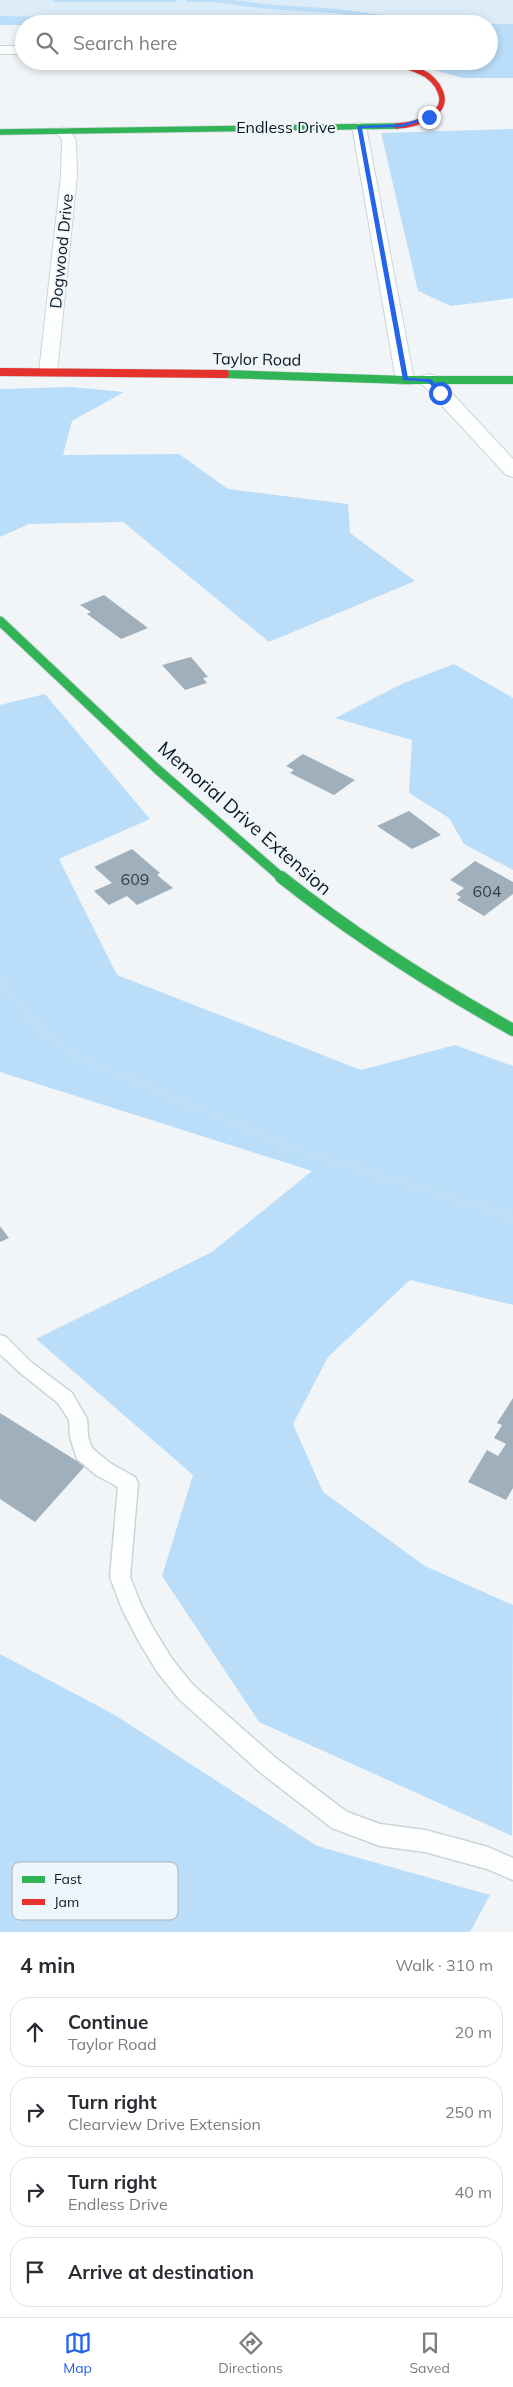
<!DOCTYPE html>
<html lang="en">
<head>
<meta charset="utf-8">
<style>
  :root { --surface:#fff; --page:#f2f2f3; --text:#2b2b33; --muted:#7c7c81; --line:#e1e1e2; --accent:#2563eb }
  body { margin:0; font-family:Mulish,sans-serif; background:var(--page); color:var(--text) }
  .stop { position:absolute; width:15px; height:15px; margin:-11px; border:4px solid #2563eb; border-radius:50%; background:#fff }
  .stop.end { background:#2563eb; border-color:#fff; box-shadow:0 1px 5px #0008 }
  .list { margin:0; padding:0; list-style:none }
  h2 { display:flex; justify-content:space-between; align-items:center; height:65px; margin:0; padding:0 20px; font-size:21px }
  h2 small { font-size:16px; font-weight:400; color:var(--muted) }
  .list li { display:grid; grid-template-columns:32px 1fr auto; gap:15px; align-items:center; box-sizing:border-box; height:70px; margin:0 10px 10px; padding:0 10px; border:1px solid var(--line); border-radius:20px }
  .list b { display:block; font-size:19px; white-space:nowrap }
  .list p { margin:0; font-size:16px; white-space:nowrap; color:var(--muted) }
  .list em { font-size:16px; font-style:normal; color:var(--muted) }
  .icon { flex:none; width:28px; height:28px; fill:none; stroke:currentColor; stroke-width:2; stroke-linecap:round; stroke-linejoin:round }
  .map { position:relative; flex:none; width:513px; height:1932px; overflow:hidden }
  .search { position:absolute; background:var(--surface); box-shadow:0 2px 8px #0003; left:15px; right:15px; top:15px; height:55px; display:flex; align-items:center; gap:12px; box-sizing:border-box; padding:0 18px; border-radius:28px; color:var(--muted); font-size:19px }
  .sheet { height:385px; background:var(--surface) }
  nav { display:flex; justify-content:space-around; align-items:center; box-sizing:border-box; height:70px; border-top:1px solid var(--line); background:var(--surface); font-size:14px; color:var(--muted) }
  nav a { display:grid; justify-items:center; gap:2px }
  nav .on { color:var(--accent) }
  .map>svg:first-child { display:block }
  .green { fill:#dcecf9 }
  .forest { fill:#badef9 }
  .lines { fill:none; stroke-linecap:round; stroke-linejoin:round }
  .stream-far1 { stroke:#bddef8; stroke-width:4.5 }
  .stream { stroke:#bddef8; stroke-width:9 }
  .building { fill:#9fb0bc }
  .lane-casing { stroke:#ccd4d9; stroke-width:3 }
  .street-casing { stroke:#ccd4d9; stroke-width:2 }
  .fast-far3-casing { stroke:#ccd4d9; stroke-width:7 }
  .fast-far2-casing { stroke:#ccd4d9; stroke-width:9 }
  .fast-far1-casing { stroke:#ccd4d9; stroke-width:11 }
  .fast-casing { stroke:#ccd4d9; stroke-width:14 }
  .jam-far1-casing { stroke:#ccd4d9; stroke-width:7 }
  .jam-casing { stroke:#ccd4d9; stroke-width:9 }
  .lane { fill:#fdfefe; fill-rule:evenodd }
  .street { fill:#fdfefe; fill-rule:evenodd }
  .fast-far3 { stroke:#30b455; stroke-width:5.5 }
  .fast-far2 { stroke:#30b455; stroke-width:8 }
  .fast-far1 { stroke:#30b455; stroke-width:9 }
  .fast { stroke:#30b455; stroke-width:12 }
  .jam-far1 { stroke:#e5322d; stroke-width:5.5 }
  .jam { stroke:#e5322d; stroke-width:8 }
  .route { fill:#2563eb }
  .labels { text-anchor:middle; stroke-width:4; stroke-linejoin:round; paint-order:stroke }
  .far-street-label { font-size:16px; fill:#0d1821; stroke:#eff6fb }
  .number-label { font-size:16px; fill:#323e48 }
  .street-label { font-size:19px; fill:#0d1821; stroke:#eff6fb }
  .key { fill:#eff6fb; stroke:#abb3ba; stroke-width:1 }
  .key-label { font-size:14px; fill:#0d1821 }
</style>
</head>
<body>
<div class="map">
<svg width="513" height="1932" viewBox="0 0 513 1932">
  <rect width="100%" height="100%" fill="#f2f5f8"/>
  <path class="green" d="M 0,0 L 513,0 L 513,24 L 0,16 Z"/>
  <g class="forest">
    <path d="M 0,16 L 513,24 L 513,78 L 462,78 L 403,61 L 489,61 L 489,24 L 0,25 Z"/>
    <path d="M 513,129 L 513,298 L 451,306 L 418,291 L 381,133 Z"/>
    <path d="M 71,387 L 124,392 L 72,421 L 63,455 L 179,454 L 228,489 L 348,504 L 350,533 L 415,581 L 269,642 L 123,522 L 29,524 L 0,537 L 0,389 Z"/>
    <path d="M 454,664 L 513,698 L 513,870 L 464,844 L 449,818 L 409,793 L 412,740 L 335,718 L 404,683 Z"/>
    <path d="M 45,694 L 150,819 L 59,859 L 117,975 L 361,1070 L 455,1045 L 513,1066 L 513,1305 L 410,1280 L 328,1357 L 293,1424 L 323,1492 L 425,1566 L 513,1605 L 512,1836 L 259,1722 L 162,1576 L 193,1475 L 36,1339 L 212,1252 L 312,1171 L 0,1072 L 0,705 Z"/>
    <path d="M 0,1654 L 115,1715 L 317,1846 L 490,1895 L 470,1932 L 0,1932 Z"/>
  </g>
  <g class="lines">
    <g class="stream-far1">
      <path d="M 55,0 L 175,0"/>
      <path d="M 188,0 L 215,0 L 271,7 L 335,11 L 436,24"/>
      <path d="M 489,30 L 513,33"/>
    </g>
    <path class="stream" d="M 0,980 L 40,1030 L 80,1058 L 296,1150 L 513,1217"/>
  </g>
  <g class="building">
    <path d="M 104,595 L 148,628 L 121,639 L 87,614 L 91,612 L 80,605 Z"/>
    <path d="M 191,657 L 208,677 L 203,678 L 207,683 L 185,690 L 162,665 Z"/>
    <path d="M 303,754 L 355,780 L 334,795 L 290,773 L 294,770 L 286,766 Z"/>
    <path d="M 409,811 L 441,835 L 412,849 L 377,826 Z"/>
    <path d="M 132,849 L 160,873 L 157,875 L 173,888 L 137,905 L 127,896 L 109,905 L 94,891 L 112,883 L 94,867 Z"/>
    <path d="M 475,861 L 513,882 L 513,894 L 484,916 L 457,900 L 461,897 L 456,894 L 464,888 L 450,880 Z"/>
    <path d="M 0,1226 L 9,1238 L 0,1242 Z"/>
    <path d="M 513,1398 L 513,1488 L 506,1500 L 468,1482 L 487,1450 L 498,1456 L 506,1444 L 494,1438 L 502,1425 L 497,1423 Z"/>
    <path d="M 0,1413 L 85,1466 L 35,1522 L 0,1499 Z"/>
  </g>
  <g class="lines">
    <defs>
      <path id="lane" d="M 0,1335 L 6,1337 L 31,1362 L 72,1393 L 87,1419 L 88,1437 L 92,1448 L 110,1463 L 135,1477 L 138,1483 L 130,1577 L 141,1605 L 153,1628 L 172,1659 L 193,1685 L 277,1759 L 347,1812 L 380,1824 L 425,1830 L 488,1847 L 513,1858 L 513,1880 L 487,1869 L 425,1852 L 380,1846 L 332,1828 L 261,1773 L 179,1699 L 158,1673 L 139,1642 L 122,1609 L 110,1577 L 118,1487 L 96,1475 L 77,1459 L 70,1437 L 69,1420 L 58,1403 L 19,1372 L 0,1354 Z"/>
      <g id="street">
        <rect x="0" y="46" width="24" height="8"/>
        <path d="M 359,122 L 366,126 L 414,380 L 412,384 L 398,384 L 396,380 L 352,126 Z"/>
        <path d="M 63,127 L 68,128 L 76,140 L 77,176 L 57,372 L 55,376 L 41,376 L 39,372 L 61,176 L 62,140 L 56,131 Z"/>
        <path d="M 429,374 L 436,376 L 513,459 L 513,477 L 506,475 L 422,384 L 420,380 L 422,376 Z"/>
      </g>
      <path id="fast-far3" d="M 0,132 L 397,126"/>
      <path id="fast-far2" d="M 225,374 L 405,380 L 513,380"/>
      <path id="fast-far1" d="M 0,621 L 157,769 L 282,878"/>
      <path id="fast" d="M 281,877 C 354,935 431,984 513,1030"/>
      <path id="jam-far1" d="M 341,61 C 367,63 397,60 421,72 C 429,75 437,83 440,91 C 451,115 414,125 397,126"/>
      <path id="jam" d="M 0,372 L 225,374"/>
    </defs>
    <use href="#lane" class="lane-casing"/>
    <use href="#street" class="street-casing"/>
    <use href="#fast-far3" class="fast-far3-casing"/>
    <use href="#fast-far2" class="fast-far2-casing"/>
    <use href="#fast-far1" class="fast-far1-casing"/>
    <use href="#fast" class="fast-casing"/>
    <use href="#jam-far1" class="jam-far1-casing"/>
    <use href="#jam" class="jam-casing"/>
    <use href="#lane" class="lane"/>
    <use href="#street" class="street"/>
    <use href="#fast-far3" class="fast-far3"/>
    <use href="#fast-far2" class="fast-far2"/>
    <use href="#fast-far1" class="fast-far1"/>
    <use href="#fast" class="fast"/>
    <use href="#jam-far1" class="jam-far1"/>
    <use href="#jam" class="jam"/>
  </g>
  <path class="route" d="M 429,116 L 431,118 L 403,127 L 362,128 L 408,378 L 431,379 L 443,393 L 440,395 L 428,382 L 403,380 L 357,126 L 403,124 Z"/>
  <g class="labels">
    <g class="far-street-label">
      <text x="286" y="133">Endless Drive</text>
      <text transform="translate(61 251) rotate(-84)" y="6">Dogwood Drive</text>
      <text transform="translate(257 359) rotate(1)" y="6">Taylor Road</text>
    </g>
    <g class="number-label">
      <text x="135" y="885">609</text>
      <text x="487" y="897">604</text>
    </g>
    <g class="street-label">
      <text transform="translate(245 818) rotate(41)" y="7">Memorial Drive Extension</text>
    </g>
  </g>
  <rect x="12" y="1862" width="166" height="58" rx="8" class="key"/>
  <rect x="22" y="1876" width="23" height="7" fill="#30b455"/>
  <rect x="22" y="1899" width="23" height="6" fill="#e5322d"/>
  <g class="key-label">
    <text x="54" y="1884">Fast</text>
    <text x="54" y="1907">Jam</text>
  </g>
</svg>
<div class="stop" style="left:440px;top:393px"></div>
<div class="stop end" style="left:429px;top:117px"></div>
<div class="search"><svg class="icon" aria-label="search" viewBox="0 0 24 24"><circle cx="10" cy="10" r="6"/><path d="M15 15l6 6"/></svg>Search here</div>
</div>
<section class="sheet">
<h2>4 min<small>Walk · 310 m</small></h2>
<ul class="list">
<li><svg class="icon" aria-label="ahead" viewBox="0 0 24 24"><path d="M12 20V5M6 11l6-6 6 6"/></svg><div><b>Continue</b><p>Taylor Road</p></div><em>20 m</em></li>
<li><svg class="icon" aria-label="right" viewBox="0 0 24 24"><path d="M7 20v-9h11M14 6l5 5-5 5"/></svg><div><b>Turn right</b><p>Clearview Drive Extension</p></div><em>250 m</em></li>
<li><svg class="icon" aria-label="right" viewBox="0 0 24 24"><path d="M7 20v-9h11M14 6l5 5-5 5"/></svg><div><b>Turn right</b><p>Endless Drive</p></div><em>40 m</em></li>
<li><svg class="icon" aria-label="arrive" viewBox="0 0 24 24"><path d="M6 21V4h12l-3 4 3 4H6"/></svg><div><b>Arrive at destination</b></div></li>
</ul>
</section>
<nav>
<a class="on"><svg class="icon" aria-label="map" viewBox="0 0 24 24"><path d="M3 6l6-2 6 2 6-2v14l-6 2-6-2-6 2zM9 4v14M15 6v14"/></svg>Map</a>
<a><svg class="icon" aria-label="directions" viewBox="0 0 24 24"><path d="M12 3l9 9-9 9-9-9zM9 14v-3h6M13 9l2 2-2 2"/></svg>Directions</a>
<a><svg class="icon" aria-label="saved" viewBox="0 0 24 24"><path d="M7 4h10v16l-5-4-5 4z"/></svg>Saved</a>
</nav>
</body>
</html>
